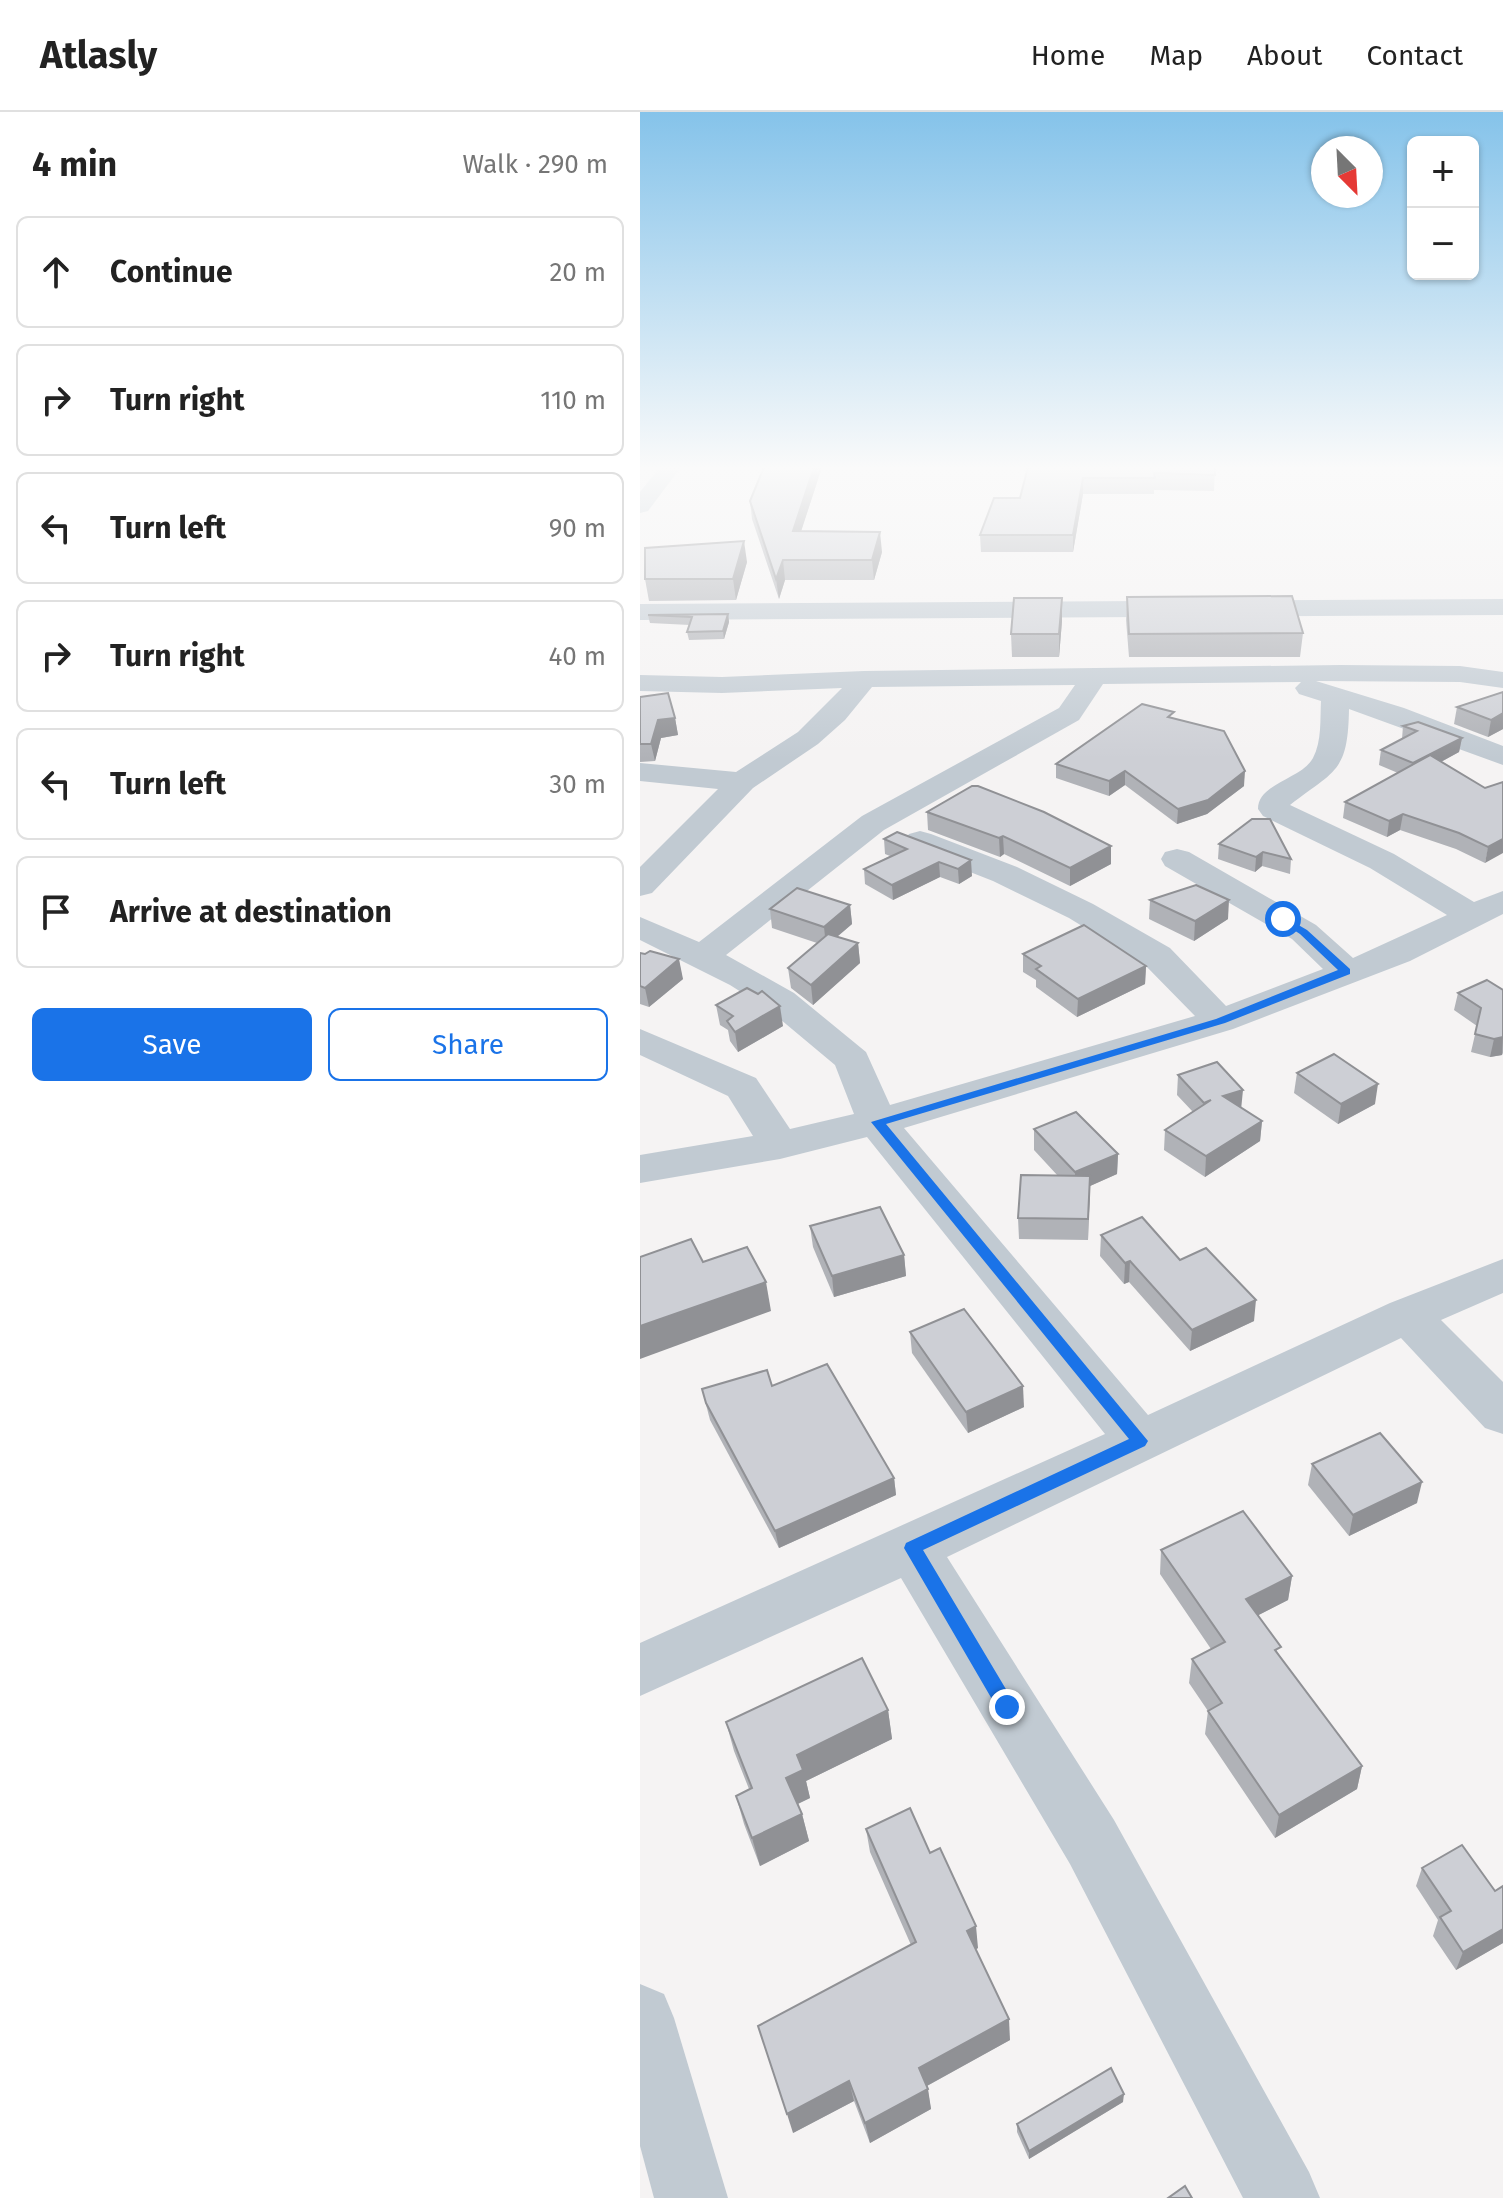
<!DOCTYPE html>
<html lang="en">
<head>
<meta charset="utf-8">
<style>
  :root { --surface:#fff; --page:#f6f6f6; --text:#222; --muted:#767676; --line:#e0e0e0; --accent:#1a73e8 }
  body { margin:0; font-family:"Fira Sans",sans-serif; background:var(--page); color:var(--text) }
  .controls { position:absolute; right:24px; top:24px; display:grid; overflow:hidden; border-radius:12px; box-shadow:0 2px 6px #0004 }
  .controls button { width:72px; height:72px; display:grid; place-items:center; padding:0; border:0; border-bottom:2px solid var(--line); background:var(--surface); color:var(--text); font:40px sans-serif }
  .compass { position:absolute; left:671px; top:24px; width:72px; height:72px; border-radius:50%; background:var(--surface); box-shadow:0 2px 6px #0004; rotate:156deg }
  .stop { position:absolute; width:24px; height:24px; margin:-18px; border:6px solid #1a73e8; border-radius:50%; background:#fff }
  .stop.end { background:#1a73e8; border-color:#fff; box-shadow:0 2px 8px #0008 }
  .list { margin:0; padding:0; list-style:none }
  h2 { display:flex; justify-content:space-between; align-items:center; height:104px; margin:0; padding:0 32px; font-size:34px }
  h2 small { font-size:26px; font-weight:400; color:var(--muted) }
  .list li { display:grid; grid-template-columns:52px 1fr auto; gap:24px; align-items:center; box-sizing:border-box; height:112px; margin:0 16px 16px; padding:0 16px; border:2px solid var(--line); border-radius:12px }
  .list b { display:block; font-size:30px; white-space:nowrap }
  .list em { font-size:26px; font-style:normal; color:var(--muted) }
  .actions { display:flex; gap:16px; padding:24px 32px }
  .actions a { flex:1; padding:18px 0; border:2px solid var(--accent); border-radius:12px; text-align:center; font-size:28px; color:var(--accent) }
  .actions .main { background:var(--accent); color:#fff }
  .icon { flex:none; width:44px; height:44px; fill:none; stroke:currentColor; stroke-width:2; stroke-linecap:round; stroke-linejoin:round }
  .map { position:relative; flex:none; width:863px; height:2086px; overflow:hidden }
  header { display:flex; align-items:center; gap:48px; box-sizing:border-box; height:112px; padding:0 40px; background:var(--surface); border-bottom:2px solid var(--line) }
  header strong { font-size:38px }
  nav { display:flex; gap:44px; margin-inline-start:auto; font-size:28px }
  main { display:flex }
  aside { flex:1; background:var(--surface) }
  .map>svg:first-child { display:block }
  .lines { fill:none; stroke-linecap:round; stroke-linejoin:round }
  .minor { fill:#c1cad2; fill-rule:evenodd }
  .wall { fill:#b0b2b7 }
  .shaded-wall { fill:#909195 }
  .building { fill:#cdcfd5; stroke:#909195; stroke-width:2 }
  .route { fill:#1a73e8 }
</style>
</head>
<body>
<header>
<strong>Atlasly</strong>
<nav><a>Home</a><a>Map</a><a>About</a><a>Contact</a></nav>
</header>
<main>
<aside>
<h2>4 min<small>Walk · 290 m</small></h2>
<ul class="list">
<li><svg class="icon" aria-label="ahead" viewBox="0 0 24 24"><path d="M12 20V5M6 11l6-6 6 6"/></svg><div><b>Continue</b></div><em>20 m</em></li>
<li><svg class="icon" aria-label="right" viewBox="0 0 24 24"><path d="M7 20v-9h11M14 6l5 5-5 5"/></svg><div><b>Turn right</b></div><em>110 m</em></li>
<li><svg class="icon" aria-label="left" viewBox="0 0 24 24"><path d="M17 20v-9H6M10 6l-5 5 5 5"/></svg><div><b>Turn left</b></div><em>90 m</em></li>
<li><svg class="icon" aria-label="right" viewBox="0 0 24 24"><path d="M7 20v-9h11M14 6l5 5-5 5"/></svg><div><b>Turn right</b></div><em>40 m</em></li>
<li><svg class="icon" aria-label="left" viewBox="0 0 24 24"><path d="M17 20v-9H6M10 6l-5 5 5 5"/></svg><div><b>Turn left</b></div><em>30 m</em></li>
<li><svg class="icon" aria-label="arrive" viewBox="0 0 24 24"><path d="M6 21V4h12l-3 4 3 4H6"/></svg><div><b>Arrive at destination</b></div></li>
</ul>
<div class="actions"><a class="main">Save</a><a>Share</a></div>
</aside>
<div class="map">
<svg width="863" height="2086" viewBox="0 0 863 2086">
  <rect width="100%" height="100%" fill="#f5f3f3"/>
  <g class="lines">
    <g class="minor">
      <path d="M 20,355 L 41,355 L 8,399 L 0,401 L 0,380 Z"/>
      <path d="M 863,487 L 863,503 L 0,508 L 0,492 Z"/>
      <path d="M 700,553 L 820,554 L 863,560 L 863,576 L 820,570 L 676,569 L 764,596 L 863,634 L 863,653 L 709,597 C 708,661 695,658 650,693 L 754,742 L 834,790 L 863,779 L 863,802 L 770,849 L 593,917 L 264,1016 L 508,1303 L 750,1191 L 863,1147 L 863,1181 L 801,1208 L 863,1270 L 863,1322 L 845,1316 L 761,1226 L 307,1445 L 474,1708 L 669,2060 L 680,2086 L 603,2086 L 430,1752 L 261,1466 L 0,1584 L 0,1531 L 465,1322 L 227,1025 L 140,1047 L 0,1071 L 0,1043 L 113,1024 L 88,984 L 0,943 L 0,917 L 116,966 L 150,1017 L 214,1002 L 195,953 L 128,897 L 90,873 L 0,828 L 0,805 L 59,830 L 222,704 L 419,596 L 435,573 L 232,575 L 205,608 L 178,632 L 113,676 L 12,781 L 0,784 L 0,755 L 78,677 L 0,669 L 0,651 L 96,660 L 158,620 L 202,576 L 82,581 L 0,579 L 0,563 L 82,565 L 224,559 ZM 661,570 L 655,576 L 659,582 L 681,589 C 680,607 682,629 673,646 C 662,667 618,671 618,697 L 623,704 L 730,756 L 807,803 L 713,846 L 676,813 L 549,740 L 537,737 L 525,740 L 521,747 L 525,754 L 652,827 L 683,857 L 586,894 L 530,836 L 453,792 L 377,755 L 291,722 L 280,719 L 269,722 L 264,729 L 269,736 L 353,769 L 429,806 L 504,852 L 555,904 L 250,993 L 226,940 L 154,881 L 86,843 L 244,718 L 439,608 L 463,572 Z"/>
      <path d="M 0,1872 L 24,1882 L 34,1906 L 88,2086 L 14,2086 L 0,2034 Z"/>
    </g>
  </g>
  <g class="wall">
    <path d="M 182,355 L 161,419 L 242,440 L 234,468 L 145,468 L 139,487 L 112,407 L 110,389 Z"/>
    <path d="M 388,355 L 575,355 L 574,379 L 514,378 L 514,382 L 443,382 L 433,440 L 341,440 L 340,423 L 380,386 Z"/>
    <path d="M 107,450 L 96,488 L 9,489 L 5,467 Z"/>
    <path d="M 487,485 L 663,521 L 660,545 L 489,545 L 486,508 Z"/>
    <path d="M 422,486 L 422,509 L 419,545 L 372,545 L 371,522 Z"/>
    <path d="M 88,502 L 89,510 L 84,527 L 49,528 L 47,520 L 50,513 L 10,511 L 8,503 Z"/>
    <path d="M 863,580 L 863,617 L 848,625 L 814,612 L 817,595 Z"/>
    <path d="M 0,585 L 35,606 L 38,623 L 21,626 L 15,649 L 0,650 Z"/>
    <path d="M 534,606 L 604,674 L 567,702 L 537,712 L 485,673 L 469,684 L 416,666 L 416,652 Z"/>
    <path d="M 763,614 L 822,626 L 819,640 L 801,650 L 845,676 L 863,670 L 845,751 L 816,737 L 760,718 L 747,725 L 703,706 L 705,690 L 758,661 L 739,653 L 741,638 L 762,627 Z"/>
    <path d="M 287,700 L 471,734 L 471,752 L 430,774 L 364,742 L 360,745 L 288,718 Z"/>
    <path d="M 612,707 L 651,747 L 650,762 L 622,754 L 615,760 L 578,747 L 579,732 Z"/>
    <path d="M 257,720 L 332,764 L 319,772 L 300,765 L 253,788 L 225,772 L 224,757 L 250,744 L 245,742 L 244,727 Z"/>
    <path d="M 510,788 L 588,807 L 554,829 L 509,807 Z"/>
    <path d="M 210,793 L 212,812 L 197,825 L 218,831 L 220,851 L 173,893 L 151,876 L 148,856 L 177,831 L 132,816 L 130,797 Z"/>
    <path d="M 0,841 L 43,867 L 9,895 L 0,892 Z"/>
    <path d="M 383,842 L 506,854 L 505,872 L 437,905 L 396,875 L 396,868 L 383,860 Z"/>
    <path d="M 863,878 L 863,941 L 862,943 L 850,945 L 831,940 L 837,914 L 814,898 L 818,881 Z"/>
    <path d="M 76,893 L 143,914 L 98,940 L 90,929 L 88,918 L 80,913 Z"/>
    <path d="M 657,961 L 735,992 L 698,1012 L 654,981 Z"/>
    <path d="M 538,963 L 601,996 L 622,1009 L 620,1029 L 565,1065 L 524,1038 L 525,1018 L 553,1000 L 537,983 Z"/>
    <path d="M 394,1017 L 478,1042 L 477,1062 L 450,1074 L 448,1128 L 379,1127 L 378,1106 L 418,1064 L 394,1038 Z"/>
    <path d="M 170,1114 L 264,1143 L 266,1164 L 194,1185 L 173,1135 Z"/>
    <path d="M 461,1123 L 540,1148 L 614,1209 L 550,1239 L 489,1170 L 484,1172 L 460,1144 Z"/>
    <path d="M 270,1220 L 384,1295 L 328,1321 L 272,1241 Z"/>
    <path d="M 132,1274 L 254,1366 L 256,1383 L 139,1436 L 70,1308 L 62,1277 Z"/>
    <path d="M 672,1352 L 777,1391 L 709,1424 L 668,1373 Z"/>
    <path d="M 521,1438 L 652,1464 L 648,1488 L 618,1503 L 639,1543 L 722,1654 L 717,1677 L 635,1726 L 565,1622 L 568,1599 L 549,1571 L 552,1547 L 571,1537 L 520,1462 Z"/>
    <path d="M 248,1598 L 252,1627 L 166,1669 L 170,1686 L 158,1692 L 162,1702 L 169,1729 L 120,1754 L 104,1712 L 96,1684 L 109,1677 L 94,1639 L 86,1610 Z"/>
    <path d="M 226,1717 L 290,1741 L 338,1836 L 336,1837 L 370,1928 L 287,1974 L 291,1997 L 230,2031 L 214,1989 L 153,2021 L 271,1833 L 230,1740 Z"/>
    <path d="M 782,1756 L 855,1779 L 863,1774 L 863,1831 L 816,1858 L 793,1824 L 798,1808 L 776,1774 Z"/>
    <path d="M 483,1990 L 389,2047 L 377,2020 L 377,2012 Z"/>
  </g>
  <g class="shaded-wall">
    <path d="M 174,355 L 182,355 L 155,438 L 153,419 Z"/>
    <path d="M 443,366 L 443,382 L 433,440 L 433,423 Z"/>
    <path d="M 240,420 L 242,440 L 234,468 L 232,448 Z"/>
    <path d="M 104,429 L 107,450 L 96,488 L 93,467 Z"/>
    <path d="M 143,448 L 145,468 L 139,487 L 136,467 Z"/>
    <path d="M 422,486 L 422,509 L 419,545 L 419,522 Z"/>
    <path d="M 88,502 L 89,510 L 84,527 L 83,519 Z"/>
    <path d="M 863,601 L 863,617 L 848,625 L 851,608 Z"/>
    <path d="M 35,606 L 38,623 L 21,626 L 15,649 L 11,632 L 18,608 Z"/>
    <path d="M 822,626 L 819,640 L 771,666 L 773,651 Z"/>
    <path d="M 485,659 L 485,673 L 469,684 L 469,669 Z"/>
    <path d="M 605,659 L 604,674 L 567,702 L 537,712 L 538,697 Z"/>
    <path d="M 763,702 L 760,718 L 747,725 L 749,709 Z"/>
    <path d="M 363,724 L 364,742 L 360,745 L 359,726 Z"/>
    <path d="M 863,727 L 863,741 L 845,751 L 848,735 Z"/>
    <path d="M 471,734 L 471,752 L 430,774 L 430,756 Z"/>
    <path d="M 623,740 L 622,754 L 615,760 L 616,745 Z"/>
    <path d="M 331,748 L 332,764 L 319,772 L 318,757 Z"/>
    <path d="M 299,750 L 300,765 L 253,788 L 252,773 Z"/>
    <path d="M 589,788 L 588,807 L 554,829 L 555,809 Z"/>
    <path d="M 210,793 L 212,812 L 186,834 L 184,815 Z"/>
    <path d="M 218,831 L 220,851 L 173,893 L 171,873 Z"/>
    <path d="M 39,847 L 43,867 L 9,895 L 5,876 Z"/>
    <path d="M 506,854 L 505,872 L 437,905 L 438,887 Z"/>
    <path d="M 140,894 L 143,914 L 98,940 L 95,920 Z"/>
    <path d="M 863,925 L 862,943 L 850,945 L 854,927 Z"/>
    <path d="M 738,972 L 735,992 L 698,1012 L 701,992 Z"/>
    <path d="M 603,978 L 601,998 L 583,984 Z"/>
    <path d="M 622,1009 L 620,1029 L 565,1065 L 566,1044 Z"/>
    <path d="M 478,1042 L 477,1062 L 450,1074 L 448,1128 L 449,1075 L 435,1081 L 435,1060 Z"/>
    <path d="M 264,1143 L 266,1164 L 194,1185 L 192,1164 Z"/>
    <path d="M 490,1149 L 489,1170 L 484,1172 L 485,1151 Z"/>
    <path d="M 126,1170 L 131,1199 L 0,1247 L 0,1214 Z"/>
    <path d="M 616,1188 L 614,1209 L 550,1239 L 552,1218 Z"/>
    <path d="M 383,1274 L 384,1295 L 328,1321 L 326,1300 Z"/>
    <path d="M 254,1366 L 256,1383 L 139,1436 L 135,1419 Z"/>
    <path d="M 782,1370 L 777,1391 L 709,1424 L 713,1403 Z"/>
    <path d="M 652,1464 L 648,1488 L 603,1511 L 606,1487 Z"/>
    <path d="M 248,1598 L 252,1627 L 166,1669 L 170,1686 L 153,1694 L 146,1666 L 157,1643 Z"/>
    <path d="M 722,1654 L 717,1677 L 635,1726 L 639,1703 Z"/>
    <path d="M 162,1702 L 169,1729 L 120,1754 L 112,1726 Z"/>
    <path d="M 336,1814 L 338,1836 L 330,1841 L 327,1819 Z"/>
    <path d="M 863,1817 L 863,1831 L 816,1858 L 823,1840 Z"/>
    <path d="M 369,1907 L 370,1928 L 283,1976 L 279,1956 Z"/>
    <path d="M 209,1969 L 214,1989 L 153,2021 L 147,2002 Z"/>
    <path d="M 288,1977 L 291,1997 L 230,2031 L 225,2011 Z"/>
    <path d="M 484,1982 L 483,1990 L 389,2047 L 389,2039 Z"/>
  </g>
  <g class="building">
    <path d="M 124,355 L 174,355 L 153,419 L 240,420 L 232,448 L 143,448 L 136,467 L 110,389 Z"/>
    <path d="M 388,355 L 575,355 L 575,363 L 514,361 L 515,366 L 443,366 L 433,423 L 340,423 L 354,386 L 380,386 Z"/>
    <path d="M 104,429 L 93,467 L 5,467 L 5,436 Z"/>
    <path d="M 652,484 L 663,521 L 489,522 L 487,485 Z"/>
    <path d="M 374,486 L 422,486 L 419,522 L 371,522 Z"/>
    <path d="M 88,502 L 83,519 L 47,520 L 52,505 L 8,503 Z"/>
    <path d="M 863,580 L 863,601 L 851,608 L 817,595 Z"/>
    <path d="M 28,581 L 35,606 L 18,608 L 11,632 L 0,632 L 0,585 Z"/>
    <path d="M 502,592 L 534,600 L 528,605 L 584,619 L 605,659 L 568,688 L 538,697 L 485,659 L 469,669 L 416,652 Z"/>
    <path d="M 778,610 L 822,626 L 773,651 L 741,638 L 777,619 L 763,614 Z"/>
    <path d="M 790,643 L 845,676 L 863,670 L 863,727 L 848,735 L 819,721 L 763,702 L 749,709 L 705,690 Z"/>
    <path d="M 332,674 L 338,674 L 404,700 L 471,734 L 430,756 L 363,724 L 359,726 L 287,700 Z"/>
    <path d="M 612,707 L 630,707 L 651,747 L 623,740 L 616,745 L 579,732 Z"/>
    <path d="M 257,720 L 331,748 L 318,757 L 299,750 L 252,773 L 224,757 L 267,737 L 244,727 Z"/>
    <path d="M 556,773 L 589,788 L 555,809 L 510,788 Z"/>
    <path d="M 157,776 L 210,793 L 184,815 L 130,797 Z"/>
    <path d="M 444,813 L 506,854 L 438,887 L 396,857 L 401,854 L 383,842 Z"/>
    <path d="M 188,822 L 218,831 L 171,873 L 148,856 Z"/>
    <path d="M 10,839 L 39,847 L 5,876 L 0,874 L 0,841 L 5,842 Z"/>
    <path d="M 847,868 L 863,878 L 863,925 L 854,927 L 835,922 L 841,896 L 818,881 Z"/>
    <path d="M 107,876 L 118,882 L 122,879 L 140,894 L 95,920 L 87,909 L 93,904 L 76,893 Z"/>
    <path d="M 694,942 L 738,972 L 701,992 L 657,961 Z"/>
    <path d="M 577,950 L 603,978 L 583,984 L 622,1009 L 566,1044 L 525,1018 L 571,988 L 564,991 L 538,963 Z"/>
    <path d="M 436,1000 L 478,1042 L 435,1060 L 394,1017 Z"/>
    <path d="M 381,1063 L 450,1064 L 448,1107 L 378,1106 Z"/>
    <path d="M 240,1095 L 264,1143 L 192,1164 L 170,1114 Z"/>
    <path d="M 502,1105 L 540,1148 L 566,1136 L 616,1188 L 552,1218 L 490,1149 L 485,1151 L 461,1123 Z"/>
    <path d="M 51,1127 L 63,1150 L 107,1135 L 126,1170 L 0,1214 L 0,1145 Z"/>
    <path d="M 324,1197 L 383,1274 L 326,1300 L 270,1220 Z"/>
    <path d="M 187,1252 L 254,1366 L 135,1419 L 66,1291 L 62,1277 L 127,1258 L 132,1274 Z"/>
    <path d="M 740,1321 L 782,1370 L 713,1403 L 672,1352 Z"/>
    <path d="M 603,1399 L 652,1464 L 606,1487 L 641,1535 L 635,1538 L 722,1654 L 639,1703 L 568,1599 L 582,1591 L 552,1547 L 585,1530 L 521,1438 Z"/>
    <path d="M 222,1546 L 248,1598 L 157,1643 L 163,1658 L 146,1666 L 162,1702 L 112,1726 L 96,1684 L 112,1676 L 86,1610 Z"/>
    <path d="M 270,1696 L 290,1741 L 300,1736 L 336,1814 L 327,1819 L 369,1907 L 279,1956 L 288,1977 L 225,2011 L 209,1969 L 147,2002 L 118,1914 L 276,1830 L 226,1717 Z"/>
    <path d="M 822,1733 L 855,1779 L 863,1774 L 863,1817 L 823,1840 L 800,1805 L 811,1799 L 782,1756 Z"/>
    <path d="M 471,1956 L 484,1982 L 389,2039 L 377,2012 Z"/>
    <path d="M 545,2074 L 552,2086 L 528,2086 Z"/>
  </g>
  <linearGradient id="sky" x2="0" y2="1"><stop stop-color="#85c3ea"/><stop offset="0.55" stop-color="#fafafa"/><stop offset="1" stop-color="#fafafa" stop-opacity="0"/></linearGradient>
  <rect width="863" height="647" fill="url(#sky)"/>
  <path class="route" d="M 643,804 L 667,818 L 710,857 L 710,862 L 585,911 L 246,1012 L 508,1329 L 505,1334 L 283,1438 L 373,1589 L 376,1595 L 373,1601 L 367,1603 L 360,1601 L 264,1436 L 266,1431 L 489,1327 L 231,1010 L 576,907 L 698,858 L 660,822 L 640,809 L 638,807 Z"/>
</svg>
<div class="controls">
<button>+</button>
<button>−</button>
</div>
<svg class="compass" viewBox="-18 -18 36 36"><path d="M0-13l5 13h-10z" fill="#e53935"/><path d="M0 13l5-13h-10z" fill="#767676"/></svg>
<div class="stop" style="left:643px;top:807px"></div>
<div class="stop end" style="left:367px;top:1595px"></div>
</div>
</main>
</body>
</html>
